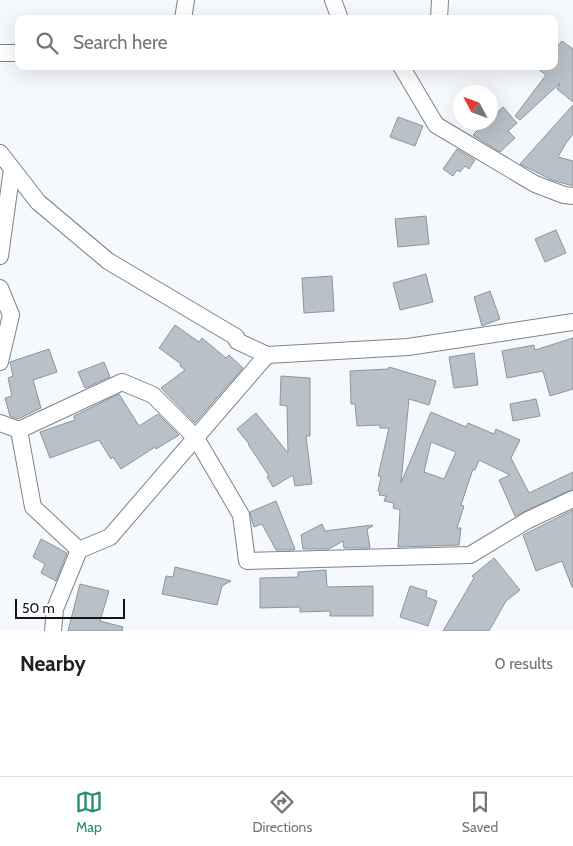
<!DOCTYPE html>
<html lang="en">
<head>
<meta charset="utf-8">
<style>
  :root { --surface:#fff; --page:#f6f6f6; --text:#202124; --muted:#757577; --line:#e0e0e0; --accent:#258e6c }
  body { margin:0; font-family:Cabin,sans-serif; background:var(--page); color:var(--text) }
  .compass { position:absolute; left:453px; top:85px; width:45px; height:45px; border-radius:50%; background:var(--surface); box-shadow:0 5px 20px #0002; rotate:311deg }
  .scale { position:absolute; left:15px; bottom:12px; width:110px; box-sizing:border-box; padding-left:5px; border:2px solid #141518; border-top:0; font-size:14px; line-height:18px; white-space:nowrap; color:#141518; -webkit-text-stroke:4px #fff; paint-order:stroke }
  .list { margin:0; padding:0; list-style:none }
  h2 { display:flex; justify-content:space-between; align-items:center; height:65px; margin:0; padding:0 20px; font-size:21px }
  h2 small { font-size:16px; font-weight:400; color:var(--muted) }
  .icon { flex:none; width:28px; height:28px; fill:none; stroke:currentColor; stroke-width:2; stroke-linecap:round; stroke-linejoin:round }
  .map { position:relative; flex:none; width:573px; height:631px; overflow:hidden }
  .search { position:absolute; background:var(--surface); box-shadow:0 5px 20px #0002; left:15px; right:15px; top:15px; height:55px; display:flex; align-items:center; gap:12px; box-sizing:border-box; padding:0 18px; border-radius:10px; color:var(--muted); font-size:19px }
  .sheet { height:145px; background:var(--surface) }
  nav { display:flex; justify-content:space-around; align-items:center; box-sizing:border-box; height:70px; border-top:1px solid var(--line); background:var(--surface); font-size:14px; color:var(--muted) }
  nav a { display:grid; justify-items:center; gap:2px }
  nav .on { color:var(--accent) }
  .map>svg:first-child { display:block }
  .building { fill:#b8c1c7; stroke:#8d959c; fill-rule:evenodd }
  .lines { fill:none; stroke-linecap:round; stroke-linejoin:round }
  .minor-casing { stroke:#7d828a; stroke-width:18 }
  .minor { stroke:#fff; stroke-width:16 }
</style>
</head>
<body>
<div class="map">
<svg width="573" height="631" viewBox="0 0 573 631">
  <rect width="100%" height="100%" fill="#f5f9fe"/>
  <g class="building">
    <path d="M 562,41 L 573,49 L 573,102 L 557,89 L 560,83 L 520,120 L 515,116 L 546,75 L 534,66 L 554,66 L 554,50 Z"/>
    <path d="M 573,105 L 573,134 L 566,143 L 558,157 L 573,161 L 573,186 L 552,180 L 520,164 Z"/>
    <path d="M 503,107 L 517,123 L 508,131 L 515,138 L 500,152 L 473,135 L 486,122 L 490,122 L 490,119 Z"/>
    <path d="M 398,117 L 423,126 L 415,146 L 390,137 Z"/>
    <path d="M 457,149 L 475,160 L 469,169 L 465,166 L 460,172 L 457,170 L 453,176 L 443,169 Z"/>
    <path d="M 426,216 L 429,244 L 398,247 L 395,219 Z"/>
    <path d="M 556,230 L 566,253 L 545,262 L 535,239 Z"/>
    <path d="M 426,274 L 433,302 L 400,310 L 393,283 Z"/>
    <path d="M 332,276 L 334,311 L 304,313 L 302,278 Z"/>
    <path d="M 490,291 L 500,319 L 482,326 L 474,297 Z"/>
    <path d="M 175,325 L 199,342 L 202,338 L 226,358 L 229,355 L 243,368 L 195,423 L 161,388 L 185,370 L 180,366 L 181,364 L 159,348 Z"/>
    <path d="M 573,338 L 573,389 L 550,396 L 543,371 L 507,378 L 502,351 L 534,345 L 535,350 Z"/>
    <path d="M 49,349 L 57,372 L 33,380 L 41,408 L 18,419 L 10,416 L 5,398 L 12,396 L 8,378 L 13,376 L 10,362 Z"/>
    <path d="M 474,353 L 478,385 L 454,388 L 449,357 Z"/>
    <path d="M 104,362 L 110,377 L 85,388 L 78,372 Z"/>
    <path d="M 389,367 L 436,381 L 429,405 L 409,399 L 401,483 L 431,412 L 466,427 L 468,423 L 494,434 L 496,429 L 520,440 L 511,458 L 529,493 L 573,472 L 573,489 L 515,516 L 499,480 L 510,475 L 479,460 L 475,470 L 473,469 L 461,505 L 464,506 L 457,528 L 461,528 L 459,545 L 398,547 L 400,510 L 393,508 L 394,503 L 384,501 L 386,496 L 379,495 L 380,492 L 378,491 L 381,477 L 378,476 L 389,428 L 380,428 L 380,425 L 357,426 L 355,404 L 351,404 L 350,371 L 388,369 ZM 431,442 L 456,452 L 444,479 L 424,472 Z"/>
    <path d="M 281,376 L 310,378 L 310,436 L 306,436 L 312,484 L 295,486 L 293,475 L 273,487 L 267,477 L 269,476 L 248,444 L 249,444 L 237,429 L 256,413 L 288,453 L 287,406 L 280,405 Z"/>
    <path d="M 119,394 L 139,426 L 158,414 L 179,435 L 156,449 L 155,447 L 121,469 L 113,457 L 111,459 L 99,440 L 50,458 L 40,432 L 75,420 L 74,416 Z"/>
    <path d="M 536,399 L 540,416 L 513,421 L 510,404 Z"/>
    <path d="M 276,501 L 295,549 L 294,550 L 276,550 L 262,524 L 254,527 L 252,521 L 250,512 Z"/>
    <path d="M 573,510 L 573,587 L 572,587 L 562,561 L 536,571 L 523,535 Z"/>
    <path d="M 322,524 L 325,531 L 372,525 L 373,526 L 367,529 L 370,548 L 344,548 L 343,541 L 329,549 L 303,549 L 301,535 Z"/>
    <path d="M 41,539 L 67,553 L 56,581 L 41,573 L 45,564 L 33,557 Z"/>
    <path d="M 494,558 L 520,590 L 506,601 L 489,631 L 443,631 L 474,578 L 472,576 Z"/>
    <path d="M 175,567 L 224,579 L 231,581 L 222,586 L 217,605 L 162,594 L 166,576 L 173,577 Z"/>
    <path d="M 326,570 L 327,587 L 373,586 L 373,616 L 330,616 L 330,611 L 300,612 L 300,607 L 260,608 L 260,578 L 298,577 L 298,572 Z"/>
    <path d="M 80,584 L 109,591 L 100,621 L 123,627 L 122,631 L 68,631 Z"/>
    <path d="M 410,586 L 427,591 L 426,597 L 437,601 L 428,626 L 400,617 Z"/>
  </g>
  <g class="lines">
    <defs>
      <g id="minor">
        <path d="M 333,0 L 340,19"/>
        <path d="M 183,19 L 186,0"/>
        <path d="M 439,19 L 440,0"/>
        <path d="M 0,53 L 19,53"/>
        <path d="M 401,66 L 436,125 L 535,184 L 564,195 L 573,196"/>
        <path d="M 0,153 L 38,202 L 108,261 L 236,337 L 237,341 L 267,355 L 408,347 L 573,322"/>
        <path d="M 0,256 L 12,169"/>
        <path d="M 0,288 L 11,315 L 0,362"/>
        <path d="M 0,423 L 19,430 L 33,507 L 79,550"/>
        <path d="M 19,430 L 122,382 L 153,395 L 196,438 L 241,515 L 247,561 L 470,555 L 528,520 L 573,499"/>
        <path d="M 53,631 L 55,609 L 79,550 L 110,537 L 267,355"/>
      </g>
    </defs>
    <use href="#minor" class="minor-casing"/>
    <use href="#minor" class="minor"/>
  </g>
</svg>
<svg class="compass" viewBox="-18 -18 36 36"><path d="M0-13l5 13h-10z" fill="#e53935"/><path d="M0 13l5-13h-10z" fill="#757577"/></svg>
<div class="scale">50 m</div>
<div class="search"><svg class="icon" aria-label="search" viewBox="0 0 24 24"><circle cx="10" cy="10" r="6"/><path d="M15 15l6 6"/></svg>Search here</div>
</div>
<section class="sheet">
<h2>Nearby<small>0 results</small></h2>
<ul class="list">
</ul>
</section>
<nav>
<a class="on"><svg class="icon" aria-label="map" viewBox="0 0 24 24"><path d="M3 6l6-2 6 2 6-2v14l-6 2-6-2-6 2zM9 4v14M15 6v14"/></svg>Map</a>
<a><svg class="icon" aria-label="directions" viewBox="0 0 24 24"><path d="M12 3l9 9-9 9-9-9zM9 14v-3h6M13 9l2 2-2 2"/></svg>Directions</a>
<a><svg class="icon" aria-label="saved" viewBox="0 0 24 24"><path d="M7 4h10v16l-5-4-5 4z"/></svg>Saved</a>
</nav>
</body>
</html>
